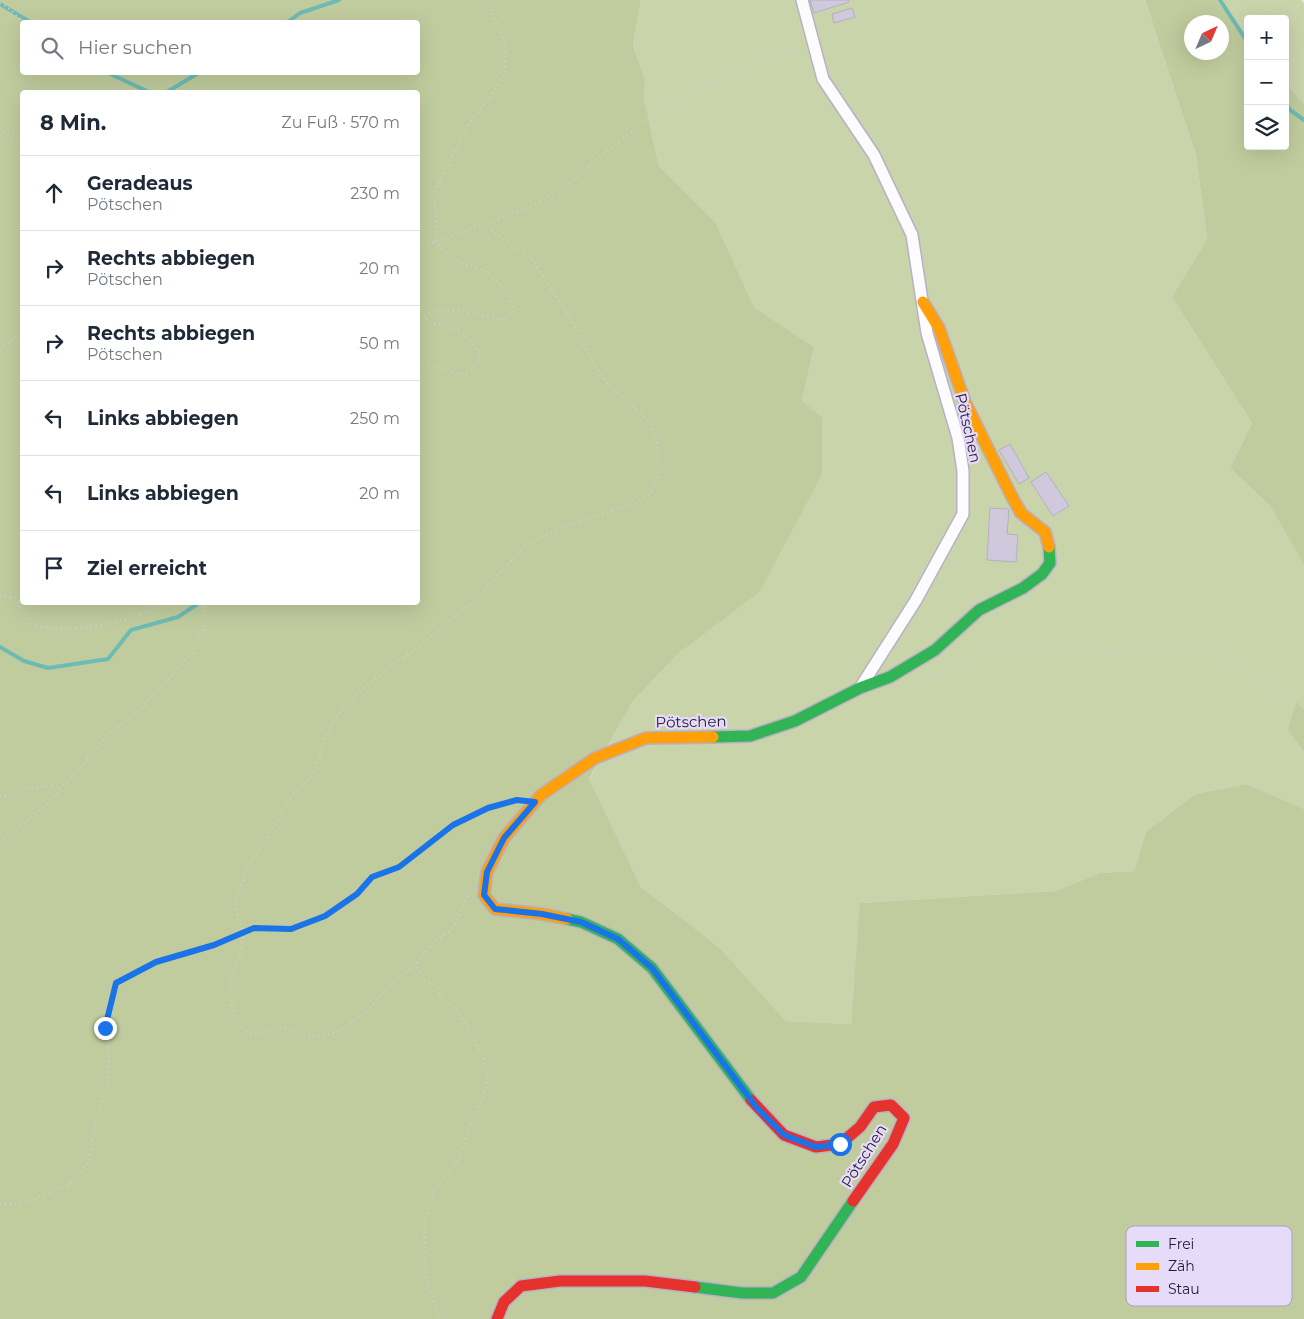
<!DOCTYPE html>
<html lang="de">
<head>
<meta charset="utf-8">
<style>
  :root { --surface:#fff; --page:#f6f6f7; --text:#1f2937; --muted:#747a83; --line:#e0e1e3 }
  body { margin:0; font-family:Montserrat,sans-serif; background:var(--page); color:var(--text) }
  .controls { position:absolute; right:15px; top:15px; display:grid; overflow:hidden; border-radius:5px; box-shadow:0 5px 20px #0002 }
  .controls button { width:45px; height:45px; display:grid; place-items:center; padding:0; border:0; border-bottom:1px solid var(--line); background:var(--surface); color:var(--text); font:25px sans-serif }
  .compass { position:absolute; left:1184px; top:15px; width:45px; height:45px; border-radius:50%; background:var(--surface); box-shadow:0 5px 20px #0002; rotate:44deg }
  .stop { position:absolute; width:15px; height:15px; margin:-11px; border:4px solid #1a73e8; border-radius:50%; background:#fff }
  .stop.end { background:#1a73e8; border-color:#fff; box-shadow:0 1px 5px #0008 }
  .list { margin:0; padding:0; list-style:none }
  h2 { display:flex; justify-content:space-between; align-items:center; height:65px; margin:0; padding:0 20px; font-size:21px }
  h2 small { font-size:16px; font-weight:400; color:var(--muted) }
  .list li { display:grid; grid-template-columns:32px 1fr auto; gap:15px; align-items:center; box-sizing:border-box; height:75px; padding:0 20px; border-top:1px solid var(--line) }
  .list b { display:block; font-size:19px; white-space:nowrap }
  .list p { margin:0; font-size:16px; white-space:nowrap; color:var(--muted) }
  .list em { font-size:16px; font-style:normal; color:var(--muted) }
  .icon { flex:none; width:28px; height:28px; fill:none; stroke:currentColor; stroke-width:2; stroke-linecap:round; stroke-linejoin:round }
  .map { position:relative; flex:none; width:1304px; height:1319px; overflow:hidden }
  .search { position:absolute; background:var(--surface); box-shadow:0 5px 20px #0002; left:20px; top:20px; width:400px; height:55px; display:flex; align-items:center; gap:12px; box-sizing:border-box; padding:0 18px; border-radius:5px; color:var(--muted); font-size:19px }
  .panel { position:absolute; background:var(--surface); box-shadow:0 5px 20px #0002; left:20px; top:90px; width:400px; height:515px; border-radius:5px }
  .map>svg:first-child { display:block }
  .green { fill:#c9d4ab }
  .forest { fill:#c0cc9e; fill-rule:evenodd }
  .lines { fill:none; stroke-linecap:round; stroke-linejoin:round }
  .stream { stroke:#6ebbb4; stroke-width:4 }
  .building { fill:#d0c8dd; stroke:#b6aec2 }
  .street-casing { stroke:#b9b0c5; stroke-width:14 }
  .fast-casing { stroke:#b9b0c5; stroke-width:14 }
  .slow-casing { stroke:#b9b0c5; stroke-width:14 }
  .jam-casing { stroke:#b9b0c5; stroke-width:14 }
  .path { stroke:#cfced3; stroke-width:2.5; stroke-dasharray:1 4; stroke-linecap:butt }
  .street { stroke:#fcfbfd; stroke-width:11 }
  .fast { stroke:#30b455; stroke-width:11 }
  .slow { stroke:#ff9f0a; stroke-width:11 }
  .jam { stroke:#e5322d; stroke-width:11 }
  .route { stroke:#1a73e8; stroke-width:6 }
  .labels { text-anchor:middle; stroke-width:4.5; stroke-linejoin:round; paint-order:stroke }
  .street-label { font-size:15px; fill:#251934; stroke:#e6dbf9 }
  .key { fill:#e6dbf9; stroke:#aca1be; stroke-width:1 }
  .key-label { font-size:14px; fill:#251934 }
</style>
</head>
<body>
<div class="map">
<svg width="1304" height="1319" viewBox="0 0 1304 1319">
  <rect width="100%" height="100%" fill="#e8e2f2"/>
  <g class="green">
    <path d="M 641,0 L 1145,0 L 1196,155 L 1207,239 L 1172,297 L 1252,423 L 1230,468 L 1270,506 L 1304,565 L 1304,709 L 1296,703 L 1287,730 L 1304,752 L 1304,809 L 1247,784 L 1195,794 L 1146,832 L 1134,871 L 1100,873 L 1055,891 L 861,903 L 851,1024 L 786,1021 L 719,947 L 641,887 L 589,780 L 633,701 L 678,654 L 759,593 L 814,347 L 754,307 L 716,223 L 659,166 L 644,99 L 645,80 L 633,45 Z"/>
    <path d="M 1217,0 L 1301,0 L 1304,3 L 1304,104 L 1285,82 L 1285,19 L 1248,19 L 1248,37 Z"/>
  </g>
  <g class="forest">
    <path d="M 0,0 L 641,0 L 633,45 L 645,80 L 644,99 L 659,166 L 716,223 L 754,307 L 814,347 L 802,401 L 822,417 L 822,474 L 759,593 L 678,654 L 633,701 L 589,779 L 641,887 L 719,947 L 786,1021 L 851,1024 L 860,903 L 1055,891 L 1100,873 L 1134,871 L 1146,832 L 1195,794 L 1247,784 L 1304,809 L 1304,1319 L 0,1319 ZM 22,22 L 418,22 L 418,72 L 22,72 ZM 22,92 L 418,92 L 418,602 L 22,602 Z"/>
    <path d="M 1145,0 L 1217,0 L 1248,37 L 1248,146 L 1285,146 L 1285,82 L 1304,104 L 1304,565 L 1270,506 L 1230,468 L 1252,423 L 1172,297 L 1207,239 L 1196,155 ZM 1222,22 L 1222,52 L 1192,52 L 1192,22 Z"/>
    <path d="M 1296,702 L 1304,709 L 1304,752 L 1287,730 Z"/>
  </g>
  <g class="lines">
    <g class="stream">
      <path d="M 1220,0 L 1248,43"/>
      <path d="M 0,4 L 30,22"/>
      <path d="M 288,22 L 300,13 L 339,0"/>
      <path d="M 106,72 L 149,92"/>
      <path d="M 167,92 L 200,72"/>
      <path d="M 1285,102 L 1290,110 L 1304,120"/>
      <path d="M 0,647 L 24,661 L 48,668 L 108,659 L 131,630 L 178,617 L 196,605"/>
    </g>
  </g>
  <g class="building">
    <path d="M 810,0 L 848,0 L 849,2 L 814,13 Z"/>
    <path d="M 852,8 L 855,17 L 834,23 L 832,14 Z"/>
    <path d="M 1010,444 L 1029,478 L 1019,484 L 999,450 Z"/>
    <path d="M 1046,472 L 1069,506 L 1053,516 L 1031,482 Z"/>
    <path d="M 990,508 L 1008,509 L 1009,510 L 1007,534 L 1018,535 L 1016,562 L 987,560 Z"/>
  </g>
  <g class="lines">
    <defs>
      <path id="street" d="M 802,0 L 823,79 L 874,155 L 912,235 L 927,333 L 958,438 L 963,471 L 963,514 L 916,600 L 860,688"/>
      <g id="fast">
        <path d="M 713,737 L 750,736 L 795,721 L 860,688 L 890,677 L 935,650 L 979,610 L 1023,588 L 1042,574 L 1050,563 L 1049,547"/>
        <path d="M 567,919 L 581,922 L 618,939 L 652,968 L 751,1100"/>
        <path d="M 695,1287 L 742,1293 L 773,1293 L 801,1277 L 853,1201"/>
      </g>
      <g id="slow">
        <path d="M 923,302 L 939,328 L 965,402 L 1011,495 L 1021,513 L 1045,532 L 1049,547"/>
        <path d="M 567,919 L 542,914 L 495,909 L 484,895 L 487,872 L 504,838 L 541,795 L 595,758 L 646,738 L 713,737"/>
      </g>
      <g id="jam">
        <path d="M 751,1100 L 784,1135 L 816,1147 L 840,1144 L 860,1127 L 874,1107 L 891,1105 L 904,1118 L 893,1144 L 853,1201"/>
        <path d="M 497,1319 L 504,1302 L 521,1286 L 560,1281 L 645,1281 L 695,1287"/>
      </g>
    </defs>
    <use href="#street" class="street-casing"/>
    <use href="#fast" class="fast-casing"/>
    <use href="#slow" class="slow-casing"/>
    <use href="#jam" class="jam-casing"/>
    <g class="path">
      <path d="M 0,3 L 7,7 L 21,20"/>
      <path d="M 0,128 L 22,142"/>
      <path d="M 418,248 L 528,208 L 566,186 L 614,145 L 673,99 L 757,60 L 802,47"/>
      <path d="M 0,350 L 22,332"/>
      <path d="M 418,365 C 423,365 429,365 434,366 C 455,371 465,384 480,359 C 475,334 450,326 428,322 L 424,316 C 437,302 484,317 502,320 L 514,312 C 514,296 498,281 485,272 C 474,265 459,264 449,256 C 444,252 439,246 435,241 L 436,222 L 434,192 L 470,122 L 487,102 L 505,74 L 505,44 L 487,0"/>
      <path d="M 0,595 L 15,598 C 20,605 24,615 30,621 C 46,636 110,625 131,618 C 146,613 159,606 174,602"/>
      <path d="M 909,682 L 920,681 L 1012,645 L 1065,648 L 1101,656 L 1154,648 L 1187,650 L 1208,646 L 1268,687 L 1304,714"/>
      <path d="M 0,795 L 11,798 L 23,789 L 52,786 L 61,788"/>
      <path d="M 0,842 L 41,809 L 81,767 L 108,734 L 137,713 L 192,653 L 206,622 L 203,605 L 198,602"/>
      <path d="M 417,962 L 383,992 L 367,1011 L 347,1026 L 331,1034 L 309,1037 L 281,1028 L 255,1034 L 244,1030 L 235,1015 L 230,997 L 231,980 L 239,959 L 244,932 L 238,920 L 236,901 L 243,880 L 249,864 L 261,847 L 291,798 L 310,777 L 319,759 L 325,738 L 337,716 L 355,695 L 393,664 L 416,649 L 475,600 L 523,548 L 541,537 L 564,527 L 618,509 L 635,505 L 651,492 L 659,474 L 657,438 L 649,421 L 608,384 L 592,361 L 571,320 L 533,260 L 501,238 L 484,224"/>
      <path d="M 0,1205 L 23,1203 L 69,1185 L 89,1162 L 96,1120 L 109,1078 L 109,1056 L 105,1028 L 117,983 L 156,962 L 214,945 L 255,928 L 291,929 L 325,916 L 357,894 L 373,877 L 399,867 L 453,825 L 488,808 L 518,800"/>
      <path d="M 443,1319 L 437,1312 L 426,1275 L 424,1220 L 435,1190 L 460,1158 L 470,1127 L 483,1099 L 488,1077 L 483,1058 L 460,1014 L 442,997 L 435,985 L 425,981 L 417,968 L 417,962 L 431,945 L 450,931 L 456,923 L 470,890"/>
    </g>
    <use href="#street" class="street"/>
    <use href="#fast" class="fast"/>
    <use href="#slow" class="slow"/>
    <use href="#jam" class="jam"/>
  </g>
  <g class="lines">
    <path class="route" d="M 105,1028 L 116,983 L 156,962 L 214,945 L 254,928 L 291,929 L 325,916 L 357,894 L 372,877 L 399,867 L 453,825 L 488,808 L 517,800 L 535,802 L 504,838 L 487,872 L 484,895 L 495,909 L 542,914 L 581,922 L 618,939 L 652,968 L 757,1108 L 784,1135 L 816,1147 L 840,1144"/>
  </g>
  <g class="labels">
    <g class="street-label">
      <text transform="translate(968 428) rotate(77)" y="5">Pötschen</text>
      <text transform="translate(691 722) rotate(-1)" y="5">Pötschen</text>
      <text transform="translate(864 1156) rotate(-58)" y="5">Pötschen</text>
    </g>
  </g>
  <rect x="1126" y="1226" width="166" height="80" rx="8" class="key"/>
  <rect x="1136" y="1241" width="23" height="6" fill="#30b455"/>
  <rect x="1136" y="1263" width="23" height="7" fill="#ff9f0a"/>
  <rect x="1136" y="1286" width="23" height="6" fill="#e5322d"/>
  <g class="key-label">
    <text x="1168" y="1249">Frei</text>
    <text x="1168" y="1271">Zäh</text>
    <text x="1168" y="1294">Stau</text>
  </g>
</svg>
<div class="controls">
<button>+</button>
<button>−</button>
<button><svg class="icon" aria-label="layers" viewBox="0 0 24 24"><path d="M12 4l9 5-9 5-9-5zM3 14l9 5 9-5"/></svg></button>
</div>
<svg class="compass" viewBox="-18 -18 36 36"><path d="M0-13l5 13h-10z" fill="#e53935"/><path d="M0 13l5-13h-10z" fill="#747a83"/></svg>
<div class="stop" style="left:840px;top:1144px"></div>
<div class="stop end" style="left:105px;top:1028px"></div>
<div class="search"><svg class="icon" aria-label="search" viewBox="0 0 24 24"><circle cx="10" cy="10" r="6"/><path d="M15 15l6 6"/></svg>Hier suchen</div>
<section class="panel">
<h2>8 Min.<small>Zu Fuß · 570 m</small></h2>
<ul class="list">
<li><svg class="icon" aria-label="ahead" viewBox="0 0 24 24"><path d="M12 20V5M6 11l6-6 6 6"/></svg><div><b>Geradeaus</b><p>Pötschen</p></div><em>230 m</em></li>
<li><svg class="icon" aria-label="right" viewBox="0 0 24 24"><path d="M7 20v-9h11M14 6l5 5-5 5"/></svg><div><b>Rechts abbiegen</b><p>Pötschen</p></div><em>20 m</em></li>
<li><svg class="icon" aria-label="right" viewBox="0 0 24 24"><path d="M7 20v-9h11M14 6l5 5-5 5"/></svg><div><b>Rechts abbiegen</b><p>Pötschen</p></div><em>50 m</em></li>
<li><svg class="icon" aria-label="left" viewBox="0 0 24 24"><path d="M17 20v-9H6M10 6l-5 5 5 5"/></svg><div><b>Links abbiegen</b></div><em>250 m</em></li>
<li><svg class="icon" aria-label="left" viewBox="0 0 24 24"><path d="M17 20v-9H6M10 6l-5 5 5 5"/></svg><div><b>Links abbiegen</b></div><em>20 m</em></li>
<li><svg class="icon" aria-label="arrive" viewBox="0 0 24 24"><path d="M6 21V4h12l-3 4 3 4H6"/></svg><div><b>Ziel erreicht</b></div></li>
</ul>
</section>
</div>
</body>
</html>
